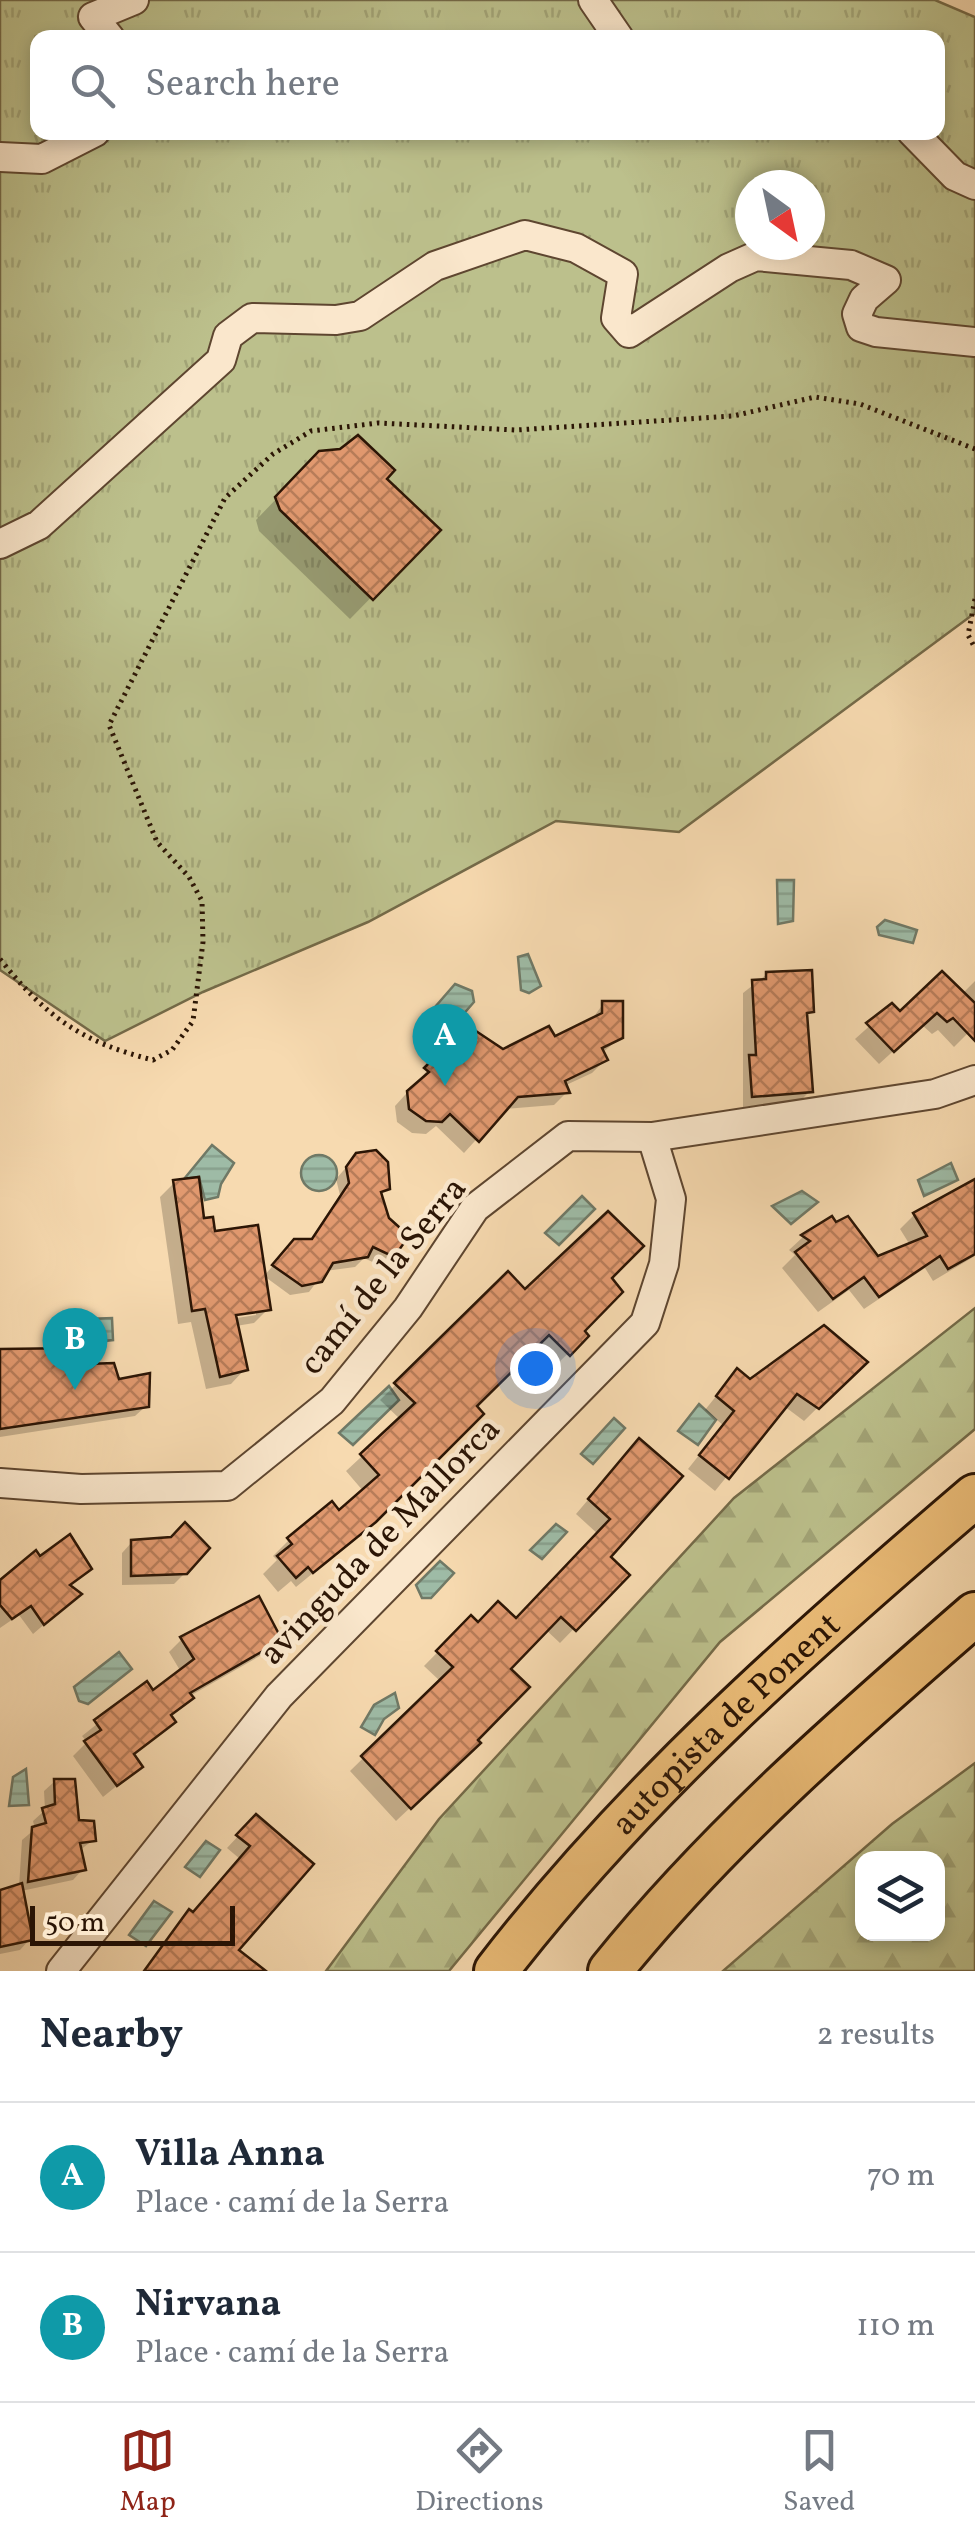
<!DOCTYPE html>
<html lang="en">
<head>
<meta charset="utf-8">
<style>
  :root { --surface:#fff; --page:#f6f6f7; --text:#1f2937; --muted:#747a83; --line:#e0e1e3; --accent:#8f2418 }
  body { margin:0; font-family:Vollkorn,serif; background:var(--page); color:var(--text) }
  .controls { position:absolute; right:30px; bottom:30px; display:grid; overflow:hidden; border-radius:20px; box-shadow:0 5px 15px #0003 }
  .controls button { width:90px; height:90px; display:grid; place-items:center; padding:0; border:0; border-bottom:2px solid var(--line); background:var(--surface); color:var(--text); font:50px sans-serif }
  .compass { position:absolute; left:735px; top:170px; width:90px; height:90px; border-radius:50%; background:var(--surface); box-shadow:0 5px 15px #0003; rotate:147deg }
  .scale { position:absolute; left:30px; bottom:25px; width:205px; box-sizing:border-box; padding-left:10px; border:5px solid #2b1505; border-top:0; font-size:28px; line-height:35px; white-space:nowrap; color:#2b1505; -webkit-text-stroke:8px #fae7cc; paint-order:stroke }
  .you { position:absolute; left:535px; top:1368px; width:35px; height:35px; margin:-25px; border:8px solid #fff; border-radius:50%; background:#1a73e8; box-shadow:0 0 0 15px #1a73e833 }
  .badge { display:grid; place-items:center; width:65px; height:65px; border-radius:50%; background:var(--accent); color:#fff; font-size:32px; font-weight:700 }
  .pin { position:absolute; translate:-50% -82px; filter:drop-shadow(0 2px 5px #0008) }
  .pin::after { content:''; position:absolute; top:52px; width:35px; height:30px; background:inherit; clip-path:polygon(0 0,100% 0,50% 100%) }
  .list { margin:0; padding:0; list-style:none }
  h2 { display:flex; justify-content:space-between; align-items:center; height:130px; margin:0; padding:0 40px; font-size:42px }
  h2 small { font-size:32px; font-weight:400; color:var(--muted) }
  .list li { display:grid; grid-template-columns:65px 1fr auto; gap:30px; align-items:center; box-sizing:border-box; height:150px; padding:0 40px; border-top:2px solid var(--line) }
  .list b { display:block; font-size:38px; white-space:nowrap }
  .list p { margin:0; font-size:32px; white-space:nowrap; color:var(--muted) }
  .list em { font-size:32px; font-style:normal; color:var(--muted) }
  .icon { flex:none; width:55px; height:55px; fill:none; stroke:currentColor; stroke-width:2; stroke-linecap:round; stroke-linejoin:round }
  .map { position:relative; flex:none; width:975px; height:1971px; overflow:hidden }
  .search { position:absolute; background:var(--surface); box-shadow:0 5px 15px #0003; left:30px; right:30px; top:30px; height:110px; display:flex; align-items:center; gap:25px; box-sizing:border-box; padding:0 35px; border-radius:20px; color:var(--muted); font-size:38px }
  .sheet { height:430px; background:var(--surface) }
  nav { display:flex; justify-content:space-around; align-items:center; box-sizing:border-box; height:140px; border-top:2px solid var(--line); background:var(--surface); font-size:28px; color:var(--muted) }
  nav a { display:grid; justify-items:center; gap:5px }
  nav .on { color:var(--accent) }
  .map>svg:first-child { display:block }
  .grass { fill:url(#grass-tufts); stroke:#746a48; stroke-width:2.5; fill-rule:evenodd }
  .forest { fill:url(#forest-firs); stroke:#746a48; stroke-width:2.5; fill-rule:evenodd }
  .water { fill:url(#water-rules); stroke:#707966; stroke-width:2.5 }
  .shadow { fill:#0003; fill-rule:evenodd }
  .building { fill:url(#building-cross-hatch); stroke:#2b1505; stroke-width:2.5 }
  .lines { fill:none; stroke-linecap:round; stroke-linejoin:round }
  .minor-casing { stroke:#5e4630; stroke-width:32 }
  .highway-casing { stroke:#2b1505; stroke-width:48 }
  .path { stroke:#2b1505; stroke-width:5; stroke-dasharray:2.5 5; stroke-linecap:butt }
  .minor { stroke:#fae7cc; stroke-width:28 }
  .highway { stroke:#ecbd78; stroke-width:42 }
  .labels { text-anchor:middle; stroke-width:9; stroke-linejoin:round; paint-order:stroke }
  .street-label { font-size:35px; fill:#2b1505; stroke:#fae7cc }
</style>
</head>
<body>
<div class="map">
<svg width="975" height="1971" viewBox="0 0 975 1971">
  <defs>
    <pattern id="grass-tufts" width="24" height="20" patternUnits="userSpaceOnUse" patternTransform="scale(2.5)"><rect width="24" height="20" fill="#bcc08c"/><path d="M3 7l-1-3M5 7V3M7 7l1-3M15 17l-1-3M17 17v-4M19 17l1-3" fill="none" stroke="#a2a477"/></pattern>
    <pattern id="forest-firs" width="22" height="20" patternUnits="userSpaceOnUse" patternTransform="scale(2.5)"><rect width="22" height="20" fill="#bcc08c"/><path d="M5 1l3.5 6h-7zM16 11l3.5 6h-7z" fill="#a2a477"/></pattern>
    <pattern id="water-rules" width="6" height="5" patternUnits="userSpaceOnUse" patternTransform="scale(2.5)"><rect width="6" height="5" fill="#9ebba6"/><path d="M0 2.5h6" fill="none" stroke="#88a08d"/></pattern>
    <pattern id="building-cross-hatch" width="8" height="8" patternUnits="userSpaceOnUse" patternTransform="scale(2.5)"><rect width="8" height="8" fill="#e1996f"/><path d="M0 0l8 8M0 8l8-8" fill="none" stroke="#b77c59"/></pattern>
  </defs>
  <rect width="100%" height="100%" fill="#f7dab0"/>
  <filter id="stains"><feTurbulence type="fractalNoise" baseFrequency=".002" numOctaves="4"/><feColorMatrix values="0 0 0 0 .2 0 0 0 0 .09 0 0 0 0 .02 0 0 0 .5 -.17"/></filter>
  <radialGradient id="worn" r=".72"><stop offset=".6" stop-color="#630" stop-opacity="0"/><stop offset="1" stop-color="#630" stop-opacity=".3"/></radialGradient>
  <path class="grass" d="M 0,0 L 935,0 L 975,17 L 975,613 L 679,832 L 556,821 L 368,922 L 203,992 L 105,1041 L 0,970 ZM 38,38 L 938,38 L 938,132 L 38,132 ZM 750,185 L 810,185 L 810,245 L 750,245 Z"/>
  <g class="forest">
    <path d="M 975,1308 L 975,1429 L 720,1642 L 449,1971 L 326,1971 L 439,1819 L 734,1498 Z"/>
    <path d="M 975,1763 L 975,1971 L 723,1971 L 892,1824 ZM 938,1858 L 938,1934 L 862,1934 L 862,1858 Z"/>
  </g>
  <g class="water">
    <path d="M 777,880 L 794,880 L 793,921 L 778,924 Z"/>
    <path d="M 885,920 L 917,930 L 913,943 L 879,935 L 877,927 Z"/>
    <path d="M 528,954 L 541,986 L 529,993 L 521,990 L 518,957 Z"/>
    <path d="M 455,984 L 472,991 L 474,1002 L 447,1033 L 438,1031 L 428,1015 Z"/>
    <path d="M 212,1145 L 234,1163 L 221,1184 L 218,1197 L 205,1200 L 199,1177 L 184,1179 Z"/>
    <circle cx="319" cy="1173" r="18"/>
    <path d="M 951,1163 L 958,1180 L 924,1196 L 918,1180 Z"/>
    <path d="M 802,1191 L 818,1202 L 791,1224 L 772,1206 Z"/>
    <path d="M 582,1196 L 595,1209 L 559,1245 L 545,1233 Z"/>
    <path d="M 112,1318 L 113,1340 L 93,1342 L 93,1336 L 58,1339 L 50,1329 L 58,1320 Z"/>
    <path d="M 389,1386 L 399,1400 L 353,1445 L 339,1433 Z"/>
    <path d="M 699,1404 L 716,1420 L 698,1445 L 678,1431 Z"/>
    <path d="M 614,1418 L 625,1428 L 593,1464 L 581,1454 Z"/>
    <path d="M 556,1524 L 567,1532 L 542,1559 L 530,1550 Z"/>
    <path d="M 440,1561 L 454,1573 L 431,1598 L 422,1598 L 416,1585 Z"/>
    <path d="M 119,1652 L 132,1669 L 88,1704 L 79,1701 L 74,1687 Z"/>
    <path d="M 395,1693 L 399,1708 L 384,1719 L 375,1735 L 361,1727 L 374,1705 Z"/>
    <path d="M 26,1769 L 29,1805 L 9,1806 L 13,1777 Z"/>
    <path d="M 206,1841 L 220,1850 L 200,1877 L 185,1867 Z"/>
    <path d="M 154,1901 L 172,1912 L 146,1946 L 129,1935 Z"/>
  </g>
  <g class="shadow">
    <path d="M 304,470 L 383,479 L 437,530 L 350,619 L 259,531 L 256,520 Z"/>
    <path d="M 767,974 L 811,1011 L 805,1018 L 810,1091 L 800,1101 L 743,1107 L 743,993 Z"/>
    <path d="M 975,981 L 975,1026 L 954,1047 L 938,1030 L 932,1034 L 922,1025 L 879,1064 L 855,1039 L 892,1006 L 900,1014 L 962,994 Z"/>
    <path d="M 603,1004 L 621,1037 L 602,1053 L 605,1060 L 592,1073 L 564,1086 L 567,1092 L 554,1105 L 504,1109 L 464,1153 L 436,1126 L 426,1134 L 412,1133 L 397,1122 L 395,1106 L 455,1040 L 503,1052 L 553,1040 L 590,1022 Z"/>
    <path d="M 357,1155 L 387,1188 L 380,1196 L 392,1255 L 381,1266 L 364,1258 L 355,1267 L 325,1271 L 309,1292 L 290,1295 L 264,1276 L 284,1253 L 309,1241 L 340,1195 L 336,1179 Z"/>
    <path d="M 975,1182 L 975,1256 L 933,1281 L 925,1268 L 864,1309 L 849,1290 L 818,1312 L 782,1268 L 795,1255 L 789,1250 L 803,1237 L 831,1219 L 877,1259 L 910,1245 L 900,1229 L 914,1215 Z"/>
    <path d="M 174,1183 L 268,1309 L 254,1323 L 236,1326 L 245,1369 L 231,1384 L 206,1389 L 191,1322 L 178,1324 L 160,1197 ZM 256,1310 L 256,1315 L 224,1320 L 223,1315 Z"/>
    <path d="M 508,1275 L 525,1292 L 609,1278 L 582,1331 L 586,1336 L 552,1369 L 532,1349 L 473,1406 L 357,1537 L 296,1587 L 291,1581 L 278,1592 L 263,1574 L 277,1560 L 273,1556 L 289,1540 L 338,1514 L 364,1492 L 346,1471 L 401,1420 L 380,1400 Z"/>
    <path d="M 0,1352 L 84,1366 L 118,1381 L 146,1406 L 135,1416 L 0,1437 Z"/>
    <path d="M 864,1362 L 804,1421 L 784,1406 L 715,1491 L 688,1469 L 723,1425 L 705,1410 L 725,1385 Z"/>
    <path d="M 626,1455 L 607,1557 L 626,1575 L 560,1643 L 545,1629 L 507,1669 L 464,1757 L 396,1821 L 350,1771 L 441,1682 L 424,1666 L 471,1618 L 478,1625 L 516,1621 L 599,1535 L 576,1514 Z"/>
    <path d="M 132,1542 L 185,1573 L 174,1584 L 122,1585 L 122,1553 Z"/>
    <path d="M 39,1560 L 89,1569 L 69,1586 L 68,1604 L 33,1634 L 19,1615 L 0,1628 L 0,1583 Z"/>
    <path d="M 182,1639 L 279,1639 L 265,1653 L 190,1696 L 169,1717 L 173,1722 L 132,1756 L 140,1767 L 103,1797 L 73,1756 L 87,1742 L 82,1736 L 146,1685 L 152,1693 L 181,1672 L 169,1652 Z"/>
    <path d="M 55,1781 L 77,1822 L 93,1840 L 79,1851 L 83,1869 L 73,1880 L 21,1891 L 30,1939 L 20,1950 L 0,1954 L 0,1892 L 19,1887 L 22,1840 L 35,1829 L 33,1821 L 45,1810 L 44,1791 Z"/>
    <path d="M 256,1817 L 236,1950 L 262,1971 L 143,1971 L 178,1924 L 189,1912 L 192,1915 L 240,1859 L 227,1848 Z"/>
  </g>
  <g class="building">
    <path d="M 358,435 L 395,470 L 387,479 L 441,530 L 373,600 L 280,510 L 275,497 L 319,451 L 340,449 Z"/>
    <path d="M 812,970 L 814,1012 L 807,1013 L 813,1092 L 752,1097 L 749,1055 L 756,1055 L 752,980 L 766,979 L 766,972 Z"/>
    <path d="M 942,971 L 975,1003 L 975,1041 L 953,1018 L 947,1022 L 937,1013 L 894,1052 L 866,1023 L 892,1003 L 900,1011 Z"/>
    <path d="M 602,1001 L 623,1001 L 623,1038 L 602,1048 L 608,1060 L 565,1081 L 570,1093 L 518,1097 L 479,1142 L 450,1114 L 442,1122 L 426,1121 L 409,1109 L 407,1091 L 429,1072 L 424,1068 L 454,1038 L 476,1031 L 503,1049 L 549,1026 L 555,1036 L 602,1013 Z"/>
    <path d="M 376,1150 L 388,1162 L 390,1189 L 381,1192 L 389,1218 L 409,1236 L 394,1257 L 373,1247 L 368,1257 L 333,1263 L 322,1282 L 302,1286 L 272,1265 L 294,1239 L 312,1239 L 349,1183 L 346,1167 L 356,1153 Z"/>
    <path d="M 199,1177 L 204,1218 L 213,1217 L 215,1231 L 258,1225 L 271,1310 L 236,1315 L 248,1370 L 220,1377 L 205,1309 L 192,1311 L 173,1180 Z"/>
    <path d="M 975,1179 L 975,1254 L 948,1269 L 940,1256 L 879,1297 L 864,1277 L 833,1299 L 795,1252 L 810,1241 L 801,1235 L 832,1216 L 836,1222 L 848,1216 L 878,1256 L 927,1236 L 913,1213 Z"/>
    <path d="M 608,1211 L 644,1246 L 612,1278 L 623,1292 L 585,1331 L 589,1336 L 570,1356 L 549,1335 L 477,1406 L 484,1414 L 376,1522 L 313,1573 L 308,1567 L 296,1578 L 277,1556 L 292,1544 L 287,1538 L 332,1501 L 339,1510 L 379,1475 L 360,1454 L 415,1403 L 394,1383 L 508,1271 L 525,1289 Z"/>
    <path d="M 824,1325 L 868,1362 L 819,1409 L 797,1394 L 729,1479 L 699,1455 L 734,1411 L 716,1396 L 737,1368 L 750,1379 Z"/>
    <path d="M 79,1348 L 85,1364 L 114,1363 L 119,1379 L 150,1373 L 149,1407 L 0,1429 L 0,1349 Z"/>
    <path d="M 639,1438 L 683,1476 L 611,1557 L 630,1575 L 576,1631 L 561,1617 L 511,1669 L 530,1687 L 478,1740 L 481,1743 L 411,1809 L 361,1756 L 453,1667 L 436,1651 L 471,1615 L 478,1622 L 498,1601 L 516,1618 L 610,1519 L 588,1499 Z"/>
    <path d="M 185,1522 L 210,1548 L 187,1574 L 131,1576 L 131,1540 L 171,1537 Z"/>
    <path d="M 70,1534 L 92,1569 L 70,1585 L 82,1594 L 44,1625 L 31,1606 L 12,1619 L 0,1605 L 0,1580 L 36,1550 L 40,1556 Z"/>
    <path d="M 259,1596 L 282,1640 L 190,1693 L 194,1698 L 171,1715 L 176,1722 L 134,1754 L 143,1767 L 117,1786 L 84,1741 L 101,1730 L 94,1720 L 147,1681 L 153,1690 L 194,1659 L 180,1637 Z"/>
    <path d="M 54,1779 L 75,1779 L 79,1820 L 94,1821 L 96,1841 L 80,1843 L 86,1870 L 28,1882 L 32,1827 L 46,1823 L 42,1808 L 55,1804 Z"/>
    <path d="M 256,1814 L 314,1864 L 239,1950 L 266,1971 L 144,1971 L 189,1909 L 193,1912 L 250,1846 L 236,1835 Z"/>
    <path d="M 22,1883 L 33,1940 L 0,1947 L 0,1890 Z"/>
  </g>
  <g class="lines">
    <defs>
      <g id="minor">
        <path d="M 593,0 L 619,38"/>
        <path d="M 110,38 L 93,17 L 134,0"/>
        <path d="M 912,132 L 955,176 L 975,185"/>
        <path d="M 0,157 L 42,159 L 95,132"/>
        <path d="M 0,544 L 39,525 L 221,360 L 228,336 L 252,318 L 336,320 L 360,316 L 435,266 L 525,235 L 576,248 L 623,274 L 616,318 L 629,333 L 729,268 L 756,256 L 851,265 L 886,280 L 864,299 L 857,314 L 861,327 L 876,332 L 975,342"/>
        <path d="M 0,1483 L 81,1489 L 227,1486 L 332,1401 L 408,1308 L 475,1208 L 568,1136 L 652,1137 L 935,1094 L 975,1080"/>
        <path d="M 61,1971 L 279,1696 L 645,1323 L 664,1264 L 671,1199 L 652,1137"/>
      </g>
      <g id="highway">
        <path id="s1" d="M 496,1971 C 635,1791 803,1643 975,1496"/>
        <path d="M 610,1971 C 717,1838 847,1725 975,1614"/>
      </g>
    </defs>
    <use href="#minor" class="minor-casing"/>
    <use href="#highway" class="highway-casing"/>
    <g class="path">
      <path d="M 975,599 L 968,635 L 975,648"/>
      <path d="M 0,959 C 46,1017 81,1042 153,1060 L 172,1050 L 193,1021 L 203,942 L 202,901 L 189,877 L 157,842 L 109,725 L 225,498 L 273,454 L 311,431 L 378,423 L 516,430 L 733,416 L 815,397 L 860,404 L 975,449"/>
    </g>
    <use href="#minor" class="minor"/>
    <use href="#highway" class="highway"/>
  </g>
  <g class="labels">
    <g class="street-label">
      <text transform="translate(382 1275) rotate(-51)" y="12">camí de la Serra</text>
      <text transform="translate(379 1540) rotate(-46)" y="12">avinguda de Mallorca</text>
      <text dy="12" stroke="none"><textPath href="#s1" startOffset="338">autopista de Ponent</textPath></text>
    </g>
  </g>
  <rect width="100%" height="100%" filter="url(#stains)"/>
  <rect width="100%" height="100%" fill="url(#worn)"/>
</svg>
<div class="controls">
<button><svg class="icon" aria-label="layers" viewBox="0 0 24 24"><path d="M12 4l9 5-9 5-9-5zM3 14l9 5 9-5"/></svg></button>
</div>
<svg class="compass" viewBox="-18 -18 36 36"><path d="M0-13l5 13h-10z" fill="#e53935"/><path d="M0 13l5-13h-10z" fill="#747a83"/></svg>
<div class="scale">50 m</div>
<div class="you"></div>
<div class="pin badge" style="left:445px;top:1086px;background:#0f9aa8">A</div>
<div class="pin badge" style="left:75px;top:1390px;background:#0f9aa8">B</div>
<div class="search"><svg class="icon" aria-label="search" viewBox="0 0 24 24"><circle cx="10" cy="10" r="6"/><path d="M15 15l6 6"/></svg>Search here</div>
</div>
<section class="sheet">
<h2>Nearby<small>2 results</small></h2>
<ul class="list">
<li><span class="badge" style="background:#0f9aa8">A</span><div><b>Villa Anna</b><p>Place · camí de la Serra</p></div><em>70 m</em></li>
<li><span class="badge" style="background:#0f9aa8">B</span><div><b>Nirvana</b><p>Place · camí de la Serra</p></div><em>110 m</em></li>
</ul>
</section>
<nav>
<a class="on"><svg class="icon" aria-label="map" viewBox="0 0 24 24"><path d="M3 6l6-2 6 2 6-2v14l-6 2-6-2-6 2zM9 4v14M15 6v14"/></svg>Map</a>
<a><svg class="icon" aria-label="directions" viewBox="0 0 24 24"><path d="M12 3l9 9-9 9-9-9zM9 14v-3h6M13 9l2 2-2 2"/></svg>Directions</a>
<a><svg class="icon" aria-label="saved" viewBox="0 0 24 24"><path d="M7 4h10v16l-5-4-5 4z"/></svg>Saved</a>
</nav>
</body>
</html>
